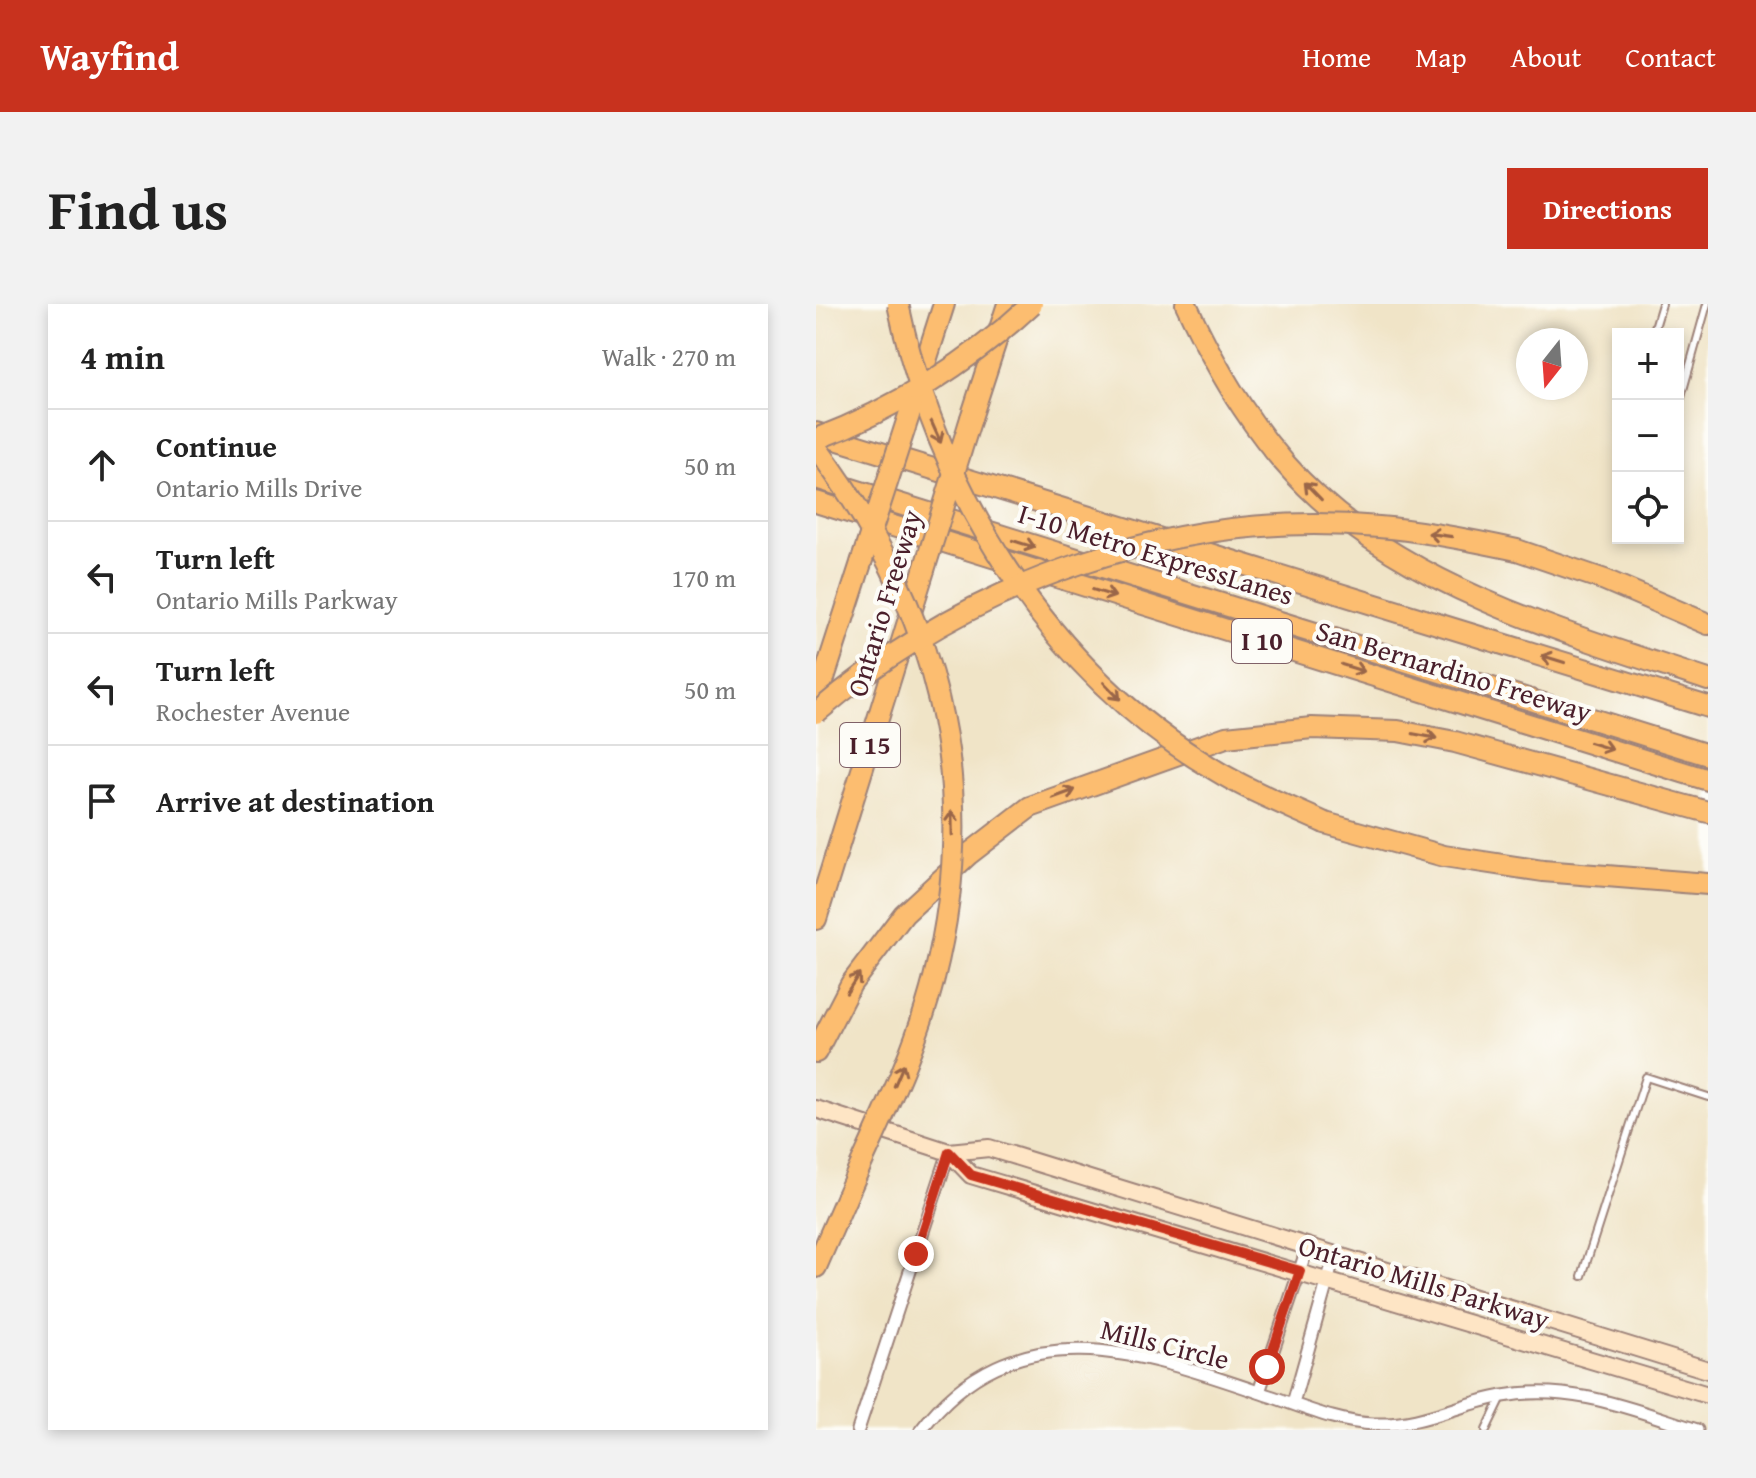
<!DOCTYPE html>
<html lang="en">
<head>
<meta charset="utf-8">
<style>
  :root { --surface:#fff; --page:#f2f2f2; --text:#222; --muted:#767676; --line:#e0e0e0; --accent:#c8321e }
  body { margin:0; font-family:"Gentium Book Plus",serif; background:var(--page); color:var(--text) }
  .controls { position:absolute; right:24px; top:24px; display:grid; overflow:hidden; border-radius:0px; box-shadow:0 4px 12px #0003 }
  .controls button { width:72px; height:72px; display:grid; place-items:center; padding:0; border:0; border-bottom:2px solid var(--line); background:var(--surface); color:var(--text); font:40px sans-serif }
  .compass { position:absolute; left:700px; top:24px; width:72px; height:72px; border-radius:50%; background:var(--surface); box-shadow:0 4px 12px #0003; rotate:197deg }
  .stop { position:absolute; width:24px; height:24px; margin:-18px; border:6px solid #c8321e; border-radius:50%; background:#fff }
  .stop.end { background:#c8321e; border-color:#fff; box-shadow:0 2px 8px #0008 }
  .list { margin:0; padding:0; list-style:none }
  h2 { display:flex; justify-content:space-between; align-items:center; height:104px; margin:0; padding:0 32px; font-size:34px }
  h2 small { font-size:26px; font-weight:400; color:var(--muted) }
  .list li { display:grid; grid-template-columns:52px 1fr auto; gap:24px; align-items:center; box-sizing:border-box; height:112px; padding:0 32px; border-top:2px solid var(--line) }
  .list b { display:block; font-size:30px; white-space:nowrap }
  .list p { margin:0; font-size:26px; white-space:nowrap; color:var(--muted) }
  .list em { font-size:26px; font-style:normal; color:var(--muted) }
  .icon { flex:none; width:44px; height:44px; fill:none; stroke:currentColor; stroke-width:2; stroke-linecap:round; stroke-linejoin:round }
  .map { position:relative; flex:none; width:892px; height:1126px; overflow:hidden; border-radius:0px }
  header { display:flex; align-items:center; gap:48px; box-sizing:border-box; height:112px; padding:0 40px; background:var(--accent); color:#fff }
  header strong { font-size:38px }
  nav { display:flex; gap:44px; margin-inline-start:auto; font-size:28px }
  .intro { display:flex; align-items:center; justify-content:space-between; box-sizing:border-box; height:192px; padding:0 48px }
  h1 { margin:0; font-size:56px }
  .button { padding:20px 36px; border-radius:0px; background:var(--accent); color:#fff; font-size:28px; font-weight:700 }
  main { display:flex; gap:48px; padding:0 48px }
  aside { flex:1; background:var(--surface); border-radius:0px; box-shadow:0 4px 12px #0003 }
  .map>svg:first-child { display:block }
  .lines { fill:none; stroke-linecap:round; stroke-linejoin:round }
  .service-casing { stroke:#9d8279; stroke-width:10 }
  .minor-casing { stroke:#9d8279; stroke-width:15 }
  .secondary-casing { stroke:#9d8279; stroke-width:20 }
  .motorway-casing { stroke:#9d8279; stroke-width:24 }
  .service { stroke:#fff; stroke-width:6 }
  .minor { stroke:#fff; stroke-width:11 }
  .secondary { stroke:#fee5c5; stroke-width:16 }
  .motorway { stroke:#fcbd6f; stroke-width:20 }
  .motorway-bridge-casing { stroke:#9d8279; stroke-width:24; stroke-linecap:butt }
  .motorway-bridge { stroke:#fcbd6f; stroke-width:20 }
  .oneway { stroke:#9a664a }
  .route { stroke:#c8321e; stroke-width:10 }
  .labels { text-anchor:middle; stroke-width:8; stroke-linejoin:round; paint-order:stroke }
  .shield { fill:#fdfcf7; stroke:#806168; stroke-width:2 }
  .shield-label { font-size:26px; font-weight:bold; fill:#4a1f2b }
  .street-label { font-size:28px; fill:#4a1f2b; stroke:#fdfcf7 }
</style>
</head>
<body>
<header>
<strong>Wayfind</strong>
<nav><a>Home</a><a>Map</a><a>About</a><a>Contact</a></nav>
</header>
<div class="intro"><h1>Find us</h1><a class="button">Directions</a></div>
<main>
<aside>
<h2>4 min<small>Walk · 270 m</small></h2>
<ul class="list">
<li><svg class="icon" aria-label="ahead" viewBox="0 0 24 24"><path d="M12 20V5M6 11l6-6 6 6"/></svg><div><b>Continue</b><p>Ontario Mills Drive</p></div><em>50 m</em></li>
<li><svg class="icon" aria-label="left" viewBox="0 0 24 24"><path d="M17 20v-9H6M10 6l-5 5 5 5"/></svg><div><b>Turn left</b><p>Ontario Mills Parkway</p></div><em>170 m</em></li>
<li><svg class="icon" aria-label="left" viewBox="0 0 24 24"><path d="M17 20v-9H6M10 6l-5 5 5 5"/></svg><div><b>Turn left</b><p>Rochester Avenue</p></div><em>50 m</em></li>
<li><svg class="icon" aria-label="arrive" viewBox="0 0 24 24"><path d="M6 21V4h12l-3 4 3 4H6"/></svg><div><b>Arrive at destination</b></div></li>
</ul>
</aside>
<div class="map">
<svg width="892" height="1126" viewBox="0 0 892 1126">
  <rect width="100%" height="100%" fill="#fdfcf7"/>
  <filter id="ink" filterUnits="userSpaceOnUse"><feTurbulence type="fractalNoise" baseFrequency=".0125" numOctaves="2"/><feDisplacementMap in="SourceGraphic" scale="16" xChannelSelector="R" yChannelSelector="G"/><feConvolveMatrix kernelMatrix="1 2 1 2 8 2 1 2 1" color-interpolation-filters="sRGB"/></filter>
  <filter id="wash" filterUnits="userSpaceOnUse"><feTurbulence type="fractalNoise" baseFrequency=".006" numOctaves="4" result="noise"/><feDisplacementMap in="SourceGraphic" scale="32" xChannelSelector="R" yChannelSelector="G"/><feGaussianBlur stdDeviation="1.8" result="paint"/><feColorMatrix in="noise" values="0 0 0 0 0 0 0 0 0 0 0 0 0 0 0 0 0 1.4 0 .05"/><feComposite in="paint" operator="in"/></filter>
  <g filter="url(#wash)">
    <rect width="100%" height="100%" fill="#f0e4c7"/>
  </g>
  <g filter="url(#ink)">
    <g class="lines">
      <defs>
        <g id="service">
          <path d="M 837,30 L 846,0"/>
          <path d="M 862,104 L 891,0"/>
          <path d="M 766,972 L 830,773 L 892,793"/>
          <path d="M 670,1126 L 686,1093"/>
        </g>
        <g id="minor">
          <path d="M 443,1088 L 492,942"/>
          <path d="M 477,1099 L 519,950"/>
          <path d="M 42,1126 L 133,848"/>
          <path d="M 105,1126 C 200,1001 331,1050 454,1092 C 487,1103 523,1119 558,1120 C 606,1122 642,1100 687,1092 C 754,1079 818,1106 881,1126"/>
        </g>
        <g id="secondary">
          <path d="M 0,805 L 133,848 L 173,844 L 892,1066"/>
          <path d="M 133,848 L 155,871 L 892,1091"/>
        </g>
        <g id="motorway">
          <path d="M 370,0 C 403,71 444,141 503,194 C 607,289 762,333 892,376"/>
          <path d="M 100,88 L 128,0"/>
          <path d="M 155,114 L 192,0"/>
          <path d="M 0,129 L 892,403"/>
          <path d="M 0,174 L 892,451"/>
          <path d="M 0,198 L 892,476"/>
          <path d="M 701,246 L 789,276 L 892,320"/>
          <path d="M 0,399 L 45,259"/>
          <path d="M 509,519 L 628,552 L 727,567 L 892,580"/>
          <path d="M 0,615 L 108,266"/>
          <path d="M 0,748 L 35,680 L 88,610 L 153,550 L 214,503 L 410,433 L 496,424 L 582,427 L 639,438 L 892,508"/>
          <path d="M 0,963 L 30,894"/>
        </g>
      </defs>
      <use href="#service" class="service-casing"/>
      <use href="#minor" class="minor-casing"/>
      <use href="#secondary" class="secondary-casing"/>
      <use href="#motorway" class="motorway-casing"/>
      <use href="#service" class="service"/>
      <use href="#minor" class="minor"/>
      <use href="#secondary" class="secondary"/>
      <use href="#motorway" class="motorway"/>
      <defs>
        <g id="motorway-bridge">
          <path d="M 82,0 C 121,187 232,367 399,466 C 433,487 472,502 509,519"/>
          <path d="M 0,135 C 78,106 155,57 216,0"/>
          <path d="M 0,143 C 119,303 168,477 118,674 C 99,750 61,823 30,894"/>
          <path d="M 45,259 L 95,105"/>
          <path d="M 108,266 L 155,114"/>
          <path d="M 0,409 C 153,278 361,204 563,223 C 610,227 655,236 701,246"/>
        </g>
      </defs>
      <use href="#motorway-bridge" class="motorway-bridge-casing"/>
      <use href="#motorway-bridge" class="motorway-bridge"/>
    </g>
    <defs><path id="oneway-shaft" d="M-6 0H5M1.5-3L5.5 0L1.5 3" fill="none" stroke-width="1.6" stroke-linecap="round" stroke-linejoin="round" transform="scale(2)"/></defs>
    <g class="oneway">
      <use href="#oneway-shaft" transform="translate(120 128) rotate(66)"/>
      <use href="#oneway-shaft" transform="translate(497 187) rotate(-134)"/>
      <use href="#oneway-shaft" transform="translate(624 231) rotate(-172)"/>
      <use href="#oneway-shaft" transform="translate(208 240) rotate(17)"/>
      <use href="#oneway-shaft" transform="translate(288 289) rotate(17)"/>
      <use href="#oneway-shaft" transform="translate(737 355) rotate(-163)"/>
      <use href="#oneway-shaft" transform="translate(537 364) rotate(17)"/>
      <use href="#oneway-shaft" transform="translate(296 387) rotate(46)"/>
      <use href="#oneway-shaft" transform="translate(609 432) rotate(11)"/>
      <use href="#oneway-shaft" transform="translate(785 442) rotate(17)"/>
      <use href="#oneway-shaft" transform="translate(248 490) rotate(-20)"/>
      <use href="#oneway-shaft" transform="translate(136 519) rotate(-91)"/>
      <use href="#oneway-shaft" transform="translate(37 679) rotate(-57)"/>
      <use href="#oneway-shaft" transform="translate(83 771) rotate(-67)"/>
    </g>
  </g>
  <g class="lines" filter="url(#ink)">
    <path class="route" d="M 100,950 L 133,848 L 155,871 L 484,967 L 451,1063"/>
  </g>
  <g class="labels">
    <g class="shield">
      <rect x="416" y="315" width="60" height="44" rx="6"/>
      <rect x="24" y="419" width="60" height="44" rx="6"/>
    </g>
    <g class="shield-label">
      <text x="446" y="346">I 10</text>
      <text x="54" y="450">I 15</text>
    </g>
    <g class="street-label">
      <text transform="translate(340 250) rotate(17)" y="10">I-10 Metro ExpressLanes</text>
      <text transform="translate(68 299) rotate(-73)" y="10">Ontario Freeway</text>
      <text transform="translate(638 367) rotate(17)" y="10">San Bernardino Freeway</text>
      <text transform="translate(608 978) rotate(17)" y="10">Ontario Mills Parkway</text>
      <text transform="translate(349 1040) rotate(14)" y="10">Mills Circle</text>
    </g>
  </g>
</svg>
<div class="controls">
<button>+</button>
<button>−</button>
<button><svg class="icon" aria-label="locate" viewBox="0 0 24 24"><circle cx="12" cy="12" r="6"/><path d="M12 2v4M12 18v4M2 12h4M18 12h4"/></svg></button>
</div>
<svg class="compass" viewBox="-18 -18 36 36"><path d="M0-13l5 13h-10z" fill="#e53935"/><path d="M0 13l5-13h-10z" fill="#767676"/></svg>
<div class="stop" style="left:451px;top:1063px"></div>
<div class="stop end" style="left:100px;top:950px"></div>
</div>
</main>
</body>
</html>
